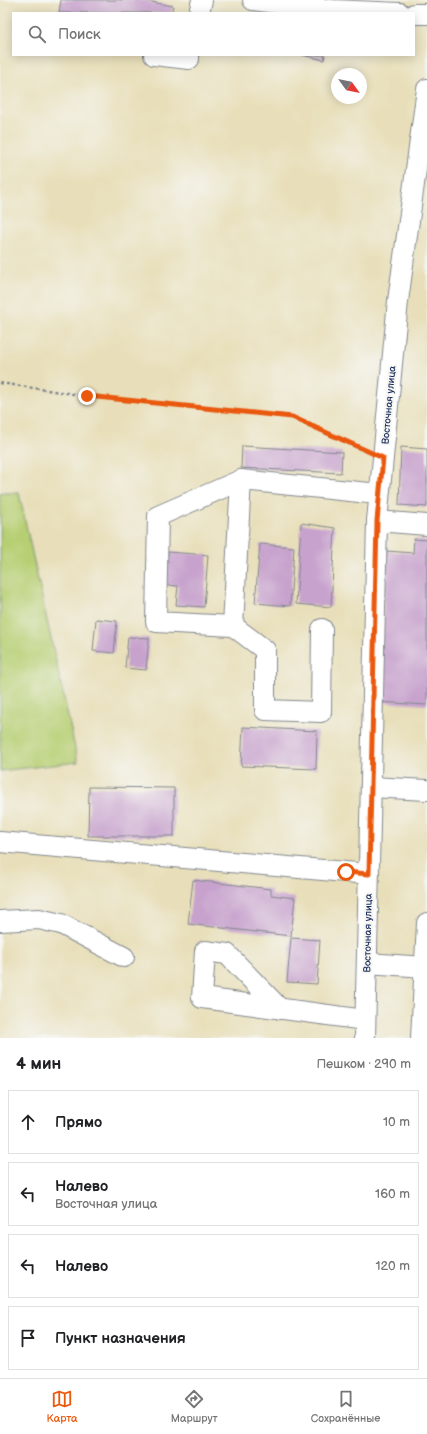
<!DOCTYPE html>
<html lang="ru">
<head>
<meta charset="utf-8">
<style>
  :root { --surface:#fff; --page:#f6f6f6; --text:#202124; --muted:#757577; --line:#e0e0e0; --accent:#ea580c }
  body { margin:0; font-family:"Balsamiq Sans",sans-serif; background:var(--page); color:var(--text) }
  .compass { position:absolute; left:331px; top:68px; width:36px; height:36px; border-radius:50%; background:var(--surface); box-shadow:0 2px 10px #0003; rotate:123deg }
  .stop { position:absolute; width:12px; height:12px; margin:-9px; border:3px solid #ea580c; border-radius:50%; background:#fff }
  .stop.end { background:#ea580c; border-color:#fff; box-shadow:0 1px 4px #0008 }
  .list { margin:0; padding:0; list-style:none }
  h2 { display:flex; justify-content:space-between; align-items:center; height:52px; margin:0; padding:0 16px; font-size:17px }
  h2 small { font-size:13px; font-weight:400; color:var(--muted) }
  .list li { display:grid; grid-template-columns:26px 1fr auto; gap:12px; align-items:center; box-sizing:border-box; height:64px; margin:0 8px 8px; padding:0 8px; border:1px solid var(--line); border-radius:0px }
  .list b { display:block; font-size:15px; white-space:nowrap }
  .list p { margin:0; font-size:13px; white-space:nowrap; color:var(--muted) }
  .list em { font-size:13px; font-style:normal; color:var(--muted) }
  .icon { flex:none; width:22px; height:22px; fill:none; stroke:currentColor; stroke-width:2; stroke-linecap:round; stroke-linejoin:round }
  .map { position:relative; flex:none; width:427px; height:1038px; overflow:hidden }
  .search { position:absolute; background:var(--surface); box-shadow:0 2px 10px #0003; left:12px; right:12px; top:12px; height:44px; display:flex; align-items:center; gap:10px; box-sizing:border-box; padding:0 14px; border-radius:0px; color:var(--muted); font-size:15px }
  .sheet { height:340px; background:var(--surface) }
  nav { display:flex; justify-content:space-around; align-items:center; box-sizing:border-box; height:56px; border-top:1px solid var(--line); background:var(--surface); font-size:11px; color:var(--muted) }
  nav a { display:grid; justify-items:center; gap:2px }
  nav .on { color:var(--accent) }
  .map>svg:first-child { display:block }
  .green { fill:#b7cf73; stroke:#697f68 }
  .building { fill:#c7a2cd }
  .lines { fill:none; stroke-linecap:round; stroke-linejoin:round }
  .minor-casing { stroke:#82878c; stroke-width:22 }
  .path { stroke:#82878c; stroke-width:2.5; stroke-dasharray:3 3; stroke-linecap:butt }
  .minor { stroke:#fff; stroke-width:20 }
  .route { stroke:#ea580c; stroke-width:5 }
  .labels { text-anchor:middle; stroke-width:4; stroke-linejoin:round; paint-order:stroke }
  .street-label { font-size:10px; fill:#1b2f5e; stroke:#f6f6f2 }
</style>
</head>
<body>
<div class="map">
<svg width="427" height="1038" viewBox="0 0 427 1038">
  <rect width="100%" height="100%" fill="#f6f6f2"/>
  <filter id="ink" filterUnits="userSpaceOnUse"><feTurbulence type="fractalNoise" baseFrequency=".025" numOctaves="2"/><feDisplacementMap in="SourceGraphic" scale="8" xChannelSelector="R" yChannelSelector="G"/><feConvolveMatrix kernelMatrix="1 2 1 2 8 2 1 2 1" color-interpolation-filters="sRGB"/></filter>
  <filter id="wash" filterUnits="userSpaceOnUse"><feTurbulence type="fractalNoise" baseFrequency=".012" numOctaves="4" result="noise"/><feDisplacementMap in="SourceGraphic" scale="16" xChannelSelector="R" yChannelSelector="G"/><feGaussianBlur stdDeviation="0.9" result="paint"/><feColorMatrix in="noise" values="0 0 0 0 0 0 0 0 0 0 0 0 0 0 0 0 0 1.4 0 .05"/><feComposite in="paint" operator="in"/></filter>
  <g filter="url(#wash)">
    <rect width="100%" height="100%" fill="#e8dfba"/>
    <path class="green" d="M 0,493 L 19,493 L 78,762 L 0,771 Z"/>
    <g id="blocks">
      <g class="building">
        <path d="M 61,0 L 141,0 L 173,6 L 171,13 L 59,13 Z"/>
        <path d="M 302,55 L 325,55 L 324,60 Z"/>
        <path d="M 242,446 L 342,452 L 341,473 L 241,468 Z"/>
        <path d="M 401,447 L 427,449 L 427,507 L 399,505 Z"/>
        <path d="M 301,523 L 335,528 L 331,607 L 296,604 Z"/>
        <path d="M 414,539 L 427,540 L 427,705 L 377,702 L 387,551 L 413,553 Z"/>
        <path d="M 260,544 L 294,547 L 290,606 L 255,603 Z"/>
        <path d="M 168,552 L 208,555 L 204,607 L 176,605 L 178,586 L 165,585 Z"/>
        <path d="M 96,619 L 117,621 L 114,653 L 93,651 Z"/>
        <path d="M 128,637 L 149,638 L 146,670 L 125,668 Z"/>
        <path d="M 243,727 L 317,731 L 316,769 L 241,766 Z"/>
        <path d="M 89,787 L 174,788 L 174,836 L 88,836 Z"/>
        <path d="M 193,880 L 271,889 L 271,895 L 295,898 L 291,936 L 188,924 Z"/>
        <path d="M 291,938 L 320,940 L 317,984 L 287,982 Z"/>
      </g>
    </g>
  </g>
  <g filter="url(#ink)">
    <use href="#blocks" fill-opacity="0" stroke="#82878c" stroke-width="1"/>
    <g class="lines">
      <defs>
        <g id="minor">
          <path d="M 253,0 L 332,10 L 400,13"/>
          <path d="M 199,13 L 202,0"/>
          <path d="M 414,14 L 427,14"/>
          <path d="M 154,55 L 189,59 L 189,55"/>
          <path d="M 377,521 L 427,525"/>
          <path d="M 233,626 L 241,480"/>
          <path d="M 322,629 L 321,712 L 265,710 L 265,650 L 233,626 L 156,622 L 158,516 L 241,480 L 379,494"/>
          <path d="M 371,787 L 427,790"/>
          <path d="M 0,842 L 369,874"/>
          <path d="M 0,921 L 39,919 L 61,924 L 124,957"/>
          <path d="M 367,963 L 425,967"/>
          <path d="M 280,1009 L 227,954 L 205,951 L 202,998 C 257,1005 311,1013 365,1020"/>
          <path d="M 365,1038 L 377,521 L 398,301 L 427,89"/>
          <path d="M 421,1038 L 427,923"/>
        </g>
      </defs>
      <use href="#minor" class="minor-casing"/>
      <path class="path" d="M 0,383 L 87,396 L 292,417 L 366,451"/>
      <use href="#minor" class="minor"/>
    </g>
  </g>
  <g class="lines" filter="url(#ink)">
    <path class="route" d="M 87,396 L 292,417 L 383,458 L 377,521 L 369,874 L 346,872"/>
  </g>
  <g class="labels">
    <g class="street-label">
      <text transform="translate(388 405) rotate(-85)" y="4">Восточная улица</text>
      <text transform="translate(367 933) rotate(-89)" y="4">Восточная улица</text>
    </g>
  </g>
</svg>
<svg class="compass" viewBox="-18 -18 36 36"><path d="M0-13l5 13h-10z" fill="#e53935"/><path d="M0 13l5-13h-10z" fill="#757577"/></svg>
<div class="stop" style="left:346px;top:872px"></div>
<div class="stop end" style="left:87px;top:396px"></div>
<div class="search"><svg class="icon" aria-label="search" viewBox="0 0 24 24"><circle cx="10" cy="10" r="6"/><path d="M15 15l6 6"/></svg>Поиск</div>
</div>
<section class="sheet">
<h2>4 мин<small>Пешком · 290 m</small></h2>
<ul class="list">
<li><svg class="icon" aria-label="ahead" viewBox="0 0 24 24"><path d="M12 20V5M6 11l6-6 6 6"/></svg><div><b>Прямо</b></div><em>10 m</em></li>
<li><svg class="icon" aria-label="left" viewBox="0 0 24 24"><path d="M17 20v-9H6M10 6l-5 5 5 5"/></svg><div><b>Налево</b><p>Восточная улица</p></div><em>160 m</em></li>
<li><svg class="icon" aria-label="left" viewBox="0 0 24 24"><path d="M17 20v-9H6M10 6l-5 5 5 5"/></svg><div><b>Налево</b></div><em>120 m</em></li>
<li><svg class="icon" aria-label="arrive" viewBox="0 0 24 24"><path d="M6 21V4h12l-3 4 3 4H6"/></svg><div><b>Пункт назначения</b></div></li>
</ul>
</section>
<nav>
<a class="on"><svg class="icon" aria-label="map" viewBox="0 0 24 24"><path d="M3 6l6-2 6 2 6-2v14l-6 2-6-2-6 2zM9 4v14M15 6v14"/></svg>Карта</a>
<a><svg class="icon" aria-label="directions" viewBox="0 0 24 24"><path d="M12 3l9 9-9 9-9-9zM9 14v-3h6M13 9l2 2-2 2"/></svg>Маршрут</a>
<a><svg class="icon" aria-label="saved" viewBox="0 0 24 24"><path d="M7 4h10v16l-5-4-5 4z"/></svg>Сохранённые</a>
</nav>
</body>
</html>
